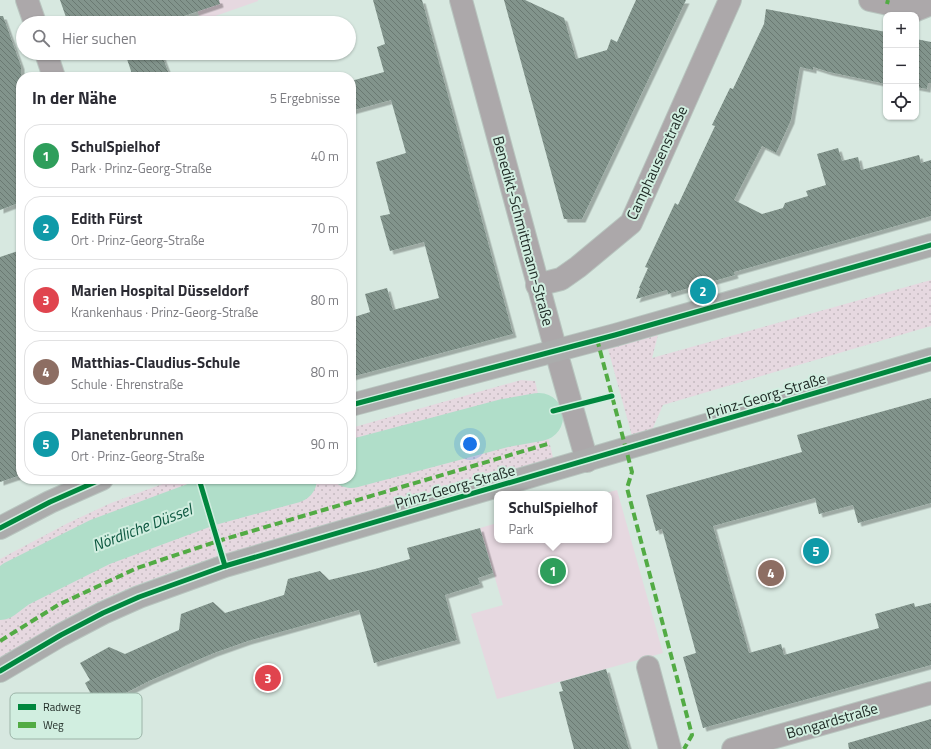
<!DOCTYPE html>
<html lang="de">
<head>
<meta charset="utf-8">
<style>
  :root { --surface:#fff; --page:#f7f7f7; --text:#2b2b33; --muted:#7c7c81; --line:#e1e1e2; --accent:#ea580c }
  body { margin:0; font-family:"Titillium Web",sans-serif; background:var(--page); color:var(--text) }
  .controls { position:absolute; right:12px; top:12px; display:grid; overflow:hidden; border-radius:8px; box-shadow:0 1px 3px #0004 }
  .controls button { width:36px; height:36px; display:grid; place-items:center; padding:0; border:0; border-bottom:1px solid var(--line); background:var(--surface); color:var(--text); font:20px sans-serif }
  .you { position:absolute; left:470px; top:444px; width:14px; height:14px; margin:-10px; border:3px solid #fff; border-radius:50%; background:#1a73e8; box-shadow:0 0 0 6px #1a73e833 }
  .badge { display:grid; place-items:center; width:26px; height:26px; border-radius:50%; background:var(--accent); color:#fff; font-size:13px; font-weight:700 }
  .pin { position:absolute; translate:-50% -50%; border:2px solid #fff; box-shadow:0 1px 4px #0006 }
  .popup { position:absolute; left:494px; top:491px; width:118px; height:52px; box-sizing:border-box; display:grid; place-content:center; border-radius:8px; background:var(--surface); filter:drop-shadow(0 1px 3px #0005); font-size:13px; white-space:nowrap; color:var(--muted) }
  .popup b { font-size:15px; color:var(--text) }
  .popup::after { content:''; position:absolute; left:50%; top:100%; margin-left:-8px; border:8px solid transparent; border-top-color:var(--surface) }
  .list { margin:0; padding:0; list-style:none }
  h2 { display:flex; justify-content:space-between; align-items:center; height:52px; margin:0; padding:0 16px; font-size:17px }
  h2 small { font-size:13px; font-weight:400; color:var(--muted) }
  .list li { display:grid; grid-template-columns:26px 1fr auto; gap:12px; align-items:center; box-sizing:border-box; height:64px; margin:0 8px 8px; padding:0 8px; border:1px solid var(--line); border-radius:16px }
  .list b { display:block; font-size:15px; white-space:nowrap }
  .list p { margin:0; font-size:13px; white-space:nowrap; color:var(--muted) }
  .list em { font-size:13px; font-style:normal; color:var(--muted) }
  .icon { flex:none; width:22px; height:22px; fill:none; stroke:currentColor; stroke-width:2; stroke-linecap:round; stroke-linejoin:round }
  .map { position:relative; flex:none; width:931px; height:749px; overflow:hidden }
  .search { position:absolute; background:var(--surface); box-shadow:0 1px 3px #0004; left:16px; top:16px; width:340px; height:44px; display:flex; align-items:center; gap:10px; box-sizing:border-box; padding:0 14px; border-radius:22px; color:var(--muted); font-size:15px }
  .panel { position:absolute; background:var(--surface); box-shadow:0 1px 3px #0004; left:16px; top:72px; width:340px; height:412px; border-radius:16px }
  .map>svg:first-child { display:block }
  .grass { fill:url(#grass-dots) }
  .green { fill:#e6d8e0 }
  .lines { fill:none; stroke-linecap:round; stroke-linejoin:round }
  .river { stroke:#b0dec9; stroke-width:48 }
  .building { fill:url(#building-back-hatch); filter:url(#shadow) }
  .minor-casing { stroke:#b8c5bf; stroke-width:24 }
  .major-casing { stroke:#b8c5bf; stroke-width:24 }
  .minor { stroke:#aca8aa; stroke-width:22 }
  .major { stroke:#abacac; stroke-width:22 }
  .quiet { stroke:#52ab44; stroke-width:4; stroke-dasharray:8 4; stroke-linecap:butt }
  .cycleway-casing { stroke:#d1eee0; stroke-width:8 }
  .cycleway { stroke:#00873e; stroke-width:5 }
  .labels { text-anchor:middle; stroke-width:4; stroke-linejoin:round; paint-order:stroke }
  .street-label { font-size:15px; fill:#212c27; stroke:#d1eee0 }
  .water-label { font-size:16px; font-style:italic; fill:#0d5840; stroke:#d1eee0 }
  .key { fill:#d1eee0; stroke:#9cb4a8; stroke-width:1 }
  .key-label { font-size:11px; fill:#212c27 }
</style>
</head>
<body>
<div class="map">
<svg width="931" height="749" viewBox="0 0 931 749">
  <defs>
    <pattern id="grass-dots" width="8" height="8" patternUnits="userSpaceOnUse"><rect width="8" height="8" fill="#e6d8e0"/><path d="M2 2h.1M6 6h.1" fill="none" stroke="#c5bac0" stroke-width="1.8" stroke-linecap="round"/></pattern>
    <pattern id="building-back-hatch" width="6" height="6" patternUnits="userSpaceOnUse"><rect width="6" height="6" fill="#82948c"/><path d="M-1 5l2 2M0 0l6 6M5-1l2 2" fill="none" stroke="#6a7972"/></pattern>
    <filter id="shadow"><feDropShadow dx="3.5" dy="3.5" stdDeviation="0" flood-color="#0004"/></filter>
  </defs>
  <rect width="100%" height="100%" fill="#d7e8e0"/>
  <g class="grass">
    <path d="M 931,280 L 931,326 L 663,405 L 652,430 L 632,436 L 608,349 L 658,335 L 652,358 Z"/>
    <path d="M 521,380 L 535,381 L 554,462 L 222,555 C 180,569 138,583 98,602 C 64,619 32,639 0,659 L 0,559 L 68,523 L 111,503 L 176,479 L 351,479 L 351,428 Z"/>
  </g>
  <g class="green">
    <path d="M 193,0 L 258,0 L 258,1 L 201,21 Z"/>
    <path d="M 617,490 L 663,653 L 497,699 L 471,614 L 503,605 L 480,528 L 497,523 L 497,540 L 609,540 L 609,494 L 602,494 Z"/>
  </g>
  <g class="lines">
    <g class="river">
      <path d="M 351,464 L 505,423 L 539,417"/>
      <path d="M 0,596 L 16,584 L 100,542 L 208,502 L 293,479"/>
    </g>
  </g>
  <g class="building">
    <path d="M 60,0 L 219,0 L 220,4 L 163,23 L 68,23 Z"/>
    <path d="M 373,0 L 422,0 L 513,334 L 351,377 L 351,318 L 370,312 L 365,294 L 387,288 L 393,310 L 439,298 L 424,242 L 390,251 L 380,216 L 390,214 L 376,162 L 406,153 L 391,100 L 351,111 L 351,81 L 384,72 L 377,47 L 385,44 Z"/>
    <path d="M 504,0 L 525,0 L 564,18 L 576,59 L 607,50 L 611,39 L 617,42 L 636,0 L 686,0 L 582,219 L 564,219 Z"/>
    <path d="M 766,9 L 886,32 L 886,84 L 829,72 L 813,67 L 813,70 L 800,67 L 791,120 L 776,153 L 762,146 L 734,200 L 762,214 L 783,208 L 785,203 L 808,196 L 806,191 L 826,185 L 817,154 L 838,148 L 842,161 L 858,157 L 861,170 L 919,155 L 921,163 L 931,160 L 931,216 L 734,272 L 735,275 L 668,294 L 667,290 L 636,299 L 640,288 L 639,288 L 648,268 L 645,267 L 675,203 L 678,205 L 715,126 L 712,125 L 730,88 L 733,89 L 764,24 Z"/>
    <path d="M 0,16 L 3,16 L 21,66 L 21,202 L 0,210 Z"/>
    <path d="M 916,39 L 931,42 L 931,83 L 928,83 L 927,89 L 916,87 Z"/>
    <path d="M 125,53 L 161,53 L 170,77 L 133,77 Z"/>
    <path d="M 21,250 L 21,475 L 0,482 L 0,257 Z"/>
    <path d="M 931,398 L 931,503 L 858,523 L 853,505 L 819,514 L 815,498 L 713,526 L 749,653 L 781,644 L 784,655 L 879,628 L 875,614 L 914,603 L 915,607 L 931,603 L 931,665 L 703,728 L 683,657 L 696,653 L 662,529 L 656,531 L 646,495 L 802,452 L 797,435 Z"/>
    <path d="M 480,528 L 493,573 L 478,578 L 480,584 L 445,595 L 457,640 L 374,663 L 359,610 L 248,641 L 214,653 L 149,681 L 98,707 L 85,683 L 90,680 L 80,663 L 109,647 L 125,654 L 179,630 L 181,614 L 213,602 L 225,613 L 284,595 L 288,579 L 320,571 L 329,580 L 375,569 L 410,559 L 407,548 Z"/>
    <path d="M 606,669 L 629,749 L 574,749 L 559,692 L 563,691 L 560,682 Z"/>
    <path d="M 931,719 L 931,749 L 849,749 L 848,743 Z"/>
  </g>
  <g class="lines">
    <defs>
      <g id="minor">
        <path d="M 27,0 L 35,23"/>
        <path d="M 461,0 L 559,362 L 587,461"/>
        <path d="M 870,0 L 916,10 L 931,4"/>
        <path d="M 46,53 L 54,77"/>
        <path d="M 537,285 L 561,279 L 578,267 L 631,223 L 730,0"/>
        <path d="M 648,667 L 670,749"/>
        <path d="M 733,749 L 931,693"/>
      </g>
      <g id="major">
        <path d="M 351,405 L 615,335 L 931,245"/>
        <path d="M 0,528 L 50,502 L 102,479"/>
        <path d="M 0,671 L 61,635 L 103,613 L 139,597 L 225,566 L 931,359"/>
      </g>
    </defs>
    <use href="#minor" class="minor-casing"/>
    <use href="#major" class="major-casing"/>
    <use href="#minor" class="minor"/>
    <use href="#major" class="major"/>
    <g class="quiet">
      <path d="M 887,4 L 888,0"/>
      <path d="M 597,339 L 632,472 L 627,488 L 692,735 L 684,749"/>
      <path d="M 0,641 L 58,605 L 137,568 L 218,541 L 551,443"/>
    </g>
    <defs>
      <g id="cycleway">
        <path d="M 351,405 L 615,335 L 931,245"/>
        <path d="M 553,411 L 612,396"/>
        <path d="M 199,479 L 225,566"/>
        <path d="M 0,528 L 50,502 L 102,479"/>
        <path d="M 0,671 L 61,635 L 103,613 L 139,597 L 225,566 L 931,359"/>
      </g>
    </defs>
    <use href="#cycleway" class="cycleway-casing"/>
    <use href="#cycleway" class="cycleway"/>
  </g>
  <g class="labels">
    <g class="street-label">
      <text transform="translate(657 163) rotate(-65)" y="5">Camphausenstraße</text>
      <text transform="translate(523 231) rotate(75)" y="5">Benedikt-Schmittmann-Straße</text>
      <text transform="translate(766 396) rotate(-17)" y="5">Prinz-Georg-Straße</text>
      <text transform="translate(455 487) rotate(-16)" y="5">Prinz-Georg-Straße</text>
      <text transform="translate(832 721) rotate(-16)" y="5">Bongardstraße</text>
    </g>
    <g class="water-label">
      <text transform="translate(142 527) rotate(-21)" y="6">Nördliche Düssel</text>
    </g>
  </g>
  <rect x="10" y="693" width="132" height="46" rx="6" class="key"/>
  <rect x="18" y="704" width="18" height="6" fill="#00873e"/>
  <rect x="18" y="722" width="18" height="6" fill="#52ab44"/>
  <g class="key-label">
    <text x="43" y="711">Radweg</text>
    <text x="43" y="729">Weg</text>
  </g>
</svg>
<div class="controls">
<button>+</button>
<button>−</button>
<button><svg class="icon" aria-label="locate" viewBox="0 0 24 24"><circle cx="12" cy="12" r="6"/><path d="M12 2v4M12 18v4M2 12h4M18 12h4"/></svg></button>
</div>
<div class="you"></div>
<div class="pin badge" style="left:553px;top:571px;background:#2e9e5b">1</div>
<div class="popup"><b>SchulSpielhof</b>Park</div>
<div class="pin badge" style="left:703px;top:291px;background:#0f9aa8">2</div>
<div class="pin badge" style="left:268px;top:678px;background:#e0444e">3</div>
<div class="pin badge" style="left:771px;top:573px;background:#8d6e63">4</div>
<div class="pin badge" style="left:816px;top:551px;background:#0f9aa8">5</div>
<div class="search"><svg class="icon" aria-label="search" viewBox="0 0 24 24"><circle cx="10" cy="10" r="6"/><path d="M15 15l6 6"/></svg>Hier suchen</div>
<section class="panel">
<h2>In der Nähe<small>5 Ergebnisse</small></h2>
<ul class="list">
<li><span class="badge" style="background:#2e9e5b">1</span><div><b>SchulSpielhof</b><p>Park · Prinz-Georg-Straße</p></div><em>40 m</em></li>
<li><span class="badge" style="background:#0f9aa8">2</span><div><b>Edith Fürst</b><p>Ort · Prinz-Georg-Straße</p></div><em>70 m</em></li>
<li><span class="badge" style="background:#e0444e">3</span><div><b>Marien Hospital Düsseldorf</b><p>Krankenhaus · Prinz-Georg-Straße</p></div><em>80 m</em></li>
<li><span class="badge" style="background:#8d6e63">4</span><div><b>Matthias-Claudius-Schule</b><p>Schule · Ehrenstraße</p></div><em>80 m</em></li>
<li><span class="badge" style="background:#0f9aa8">5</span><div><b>Planetenbrunnen</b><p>Ort · Prinz-Georg-Straße</p></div><em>90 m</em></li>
</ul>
</section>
</div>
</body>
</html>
